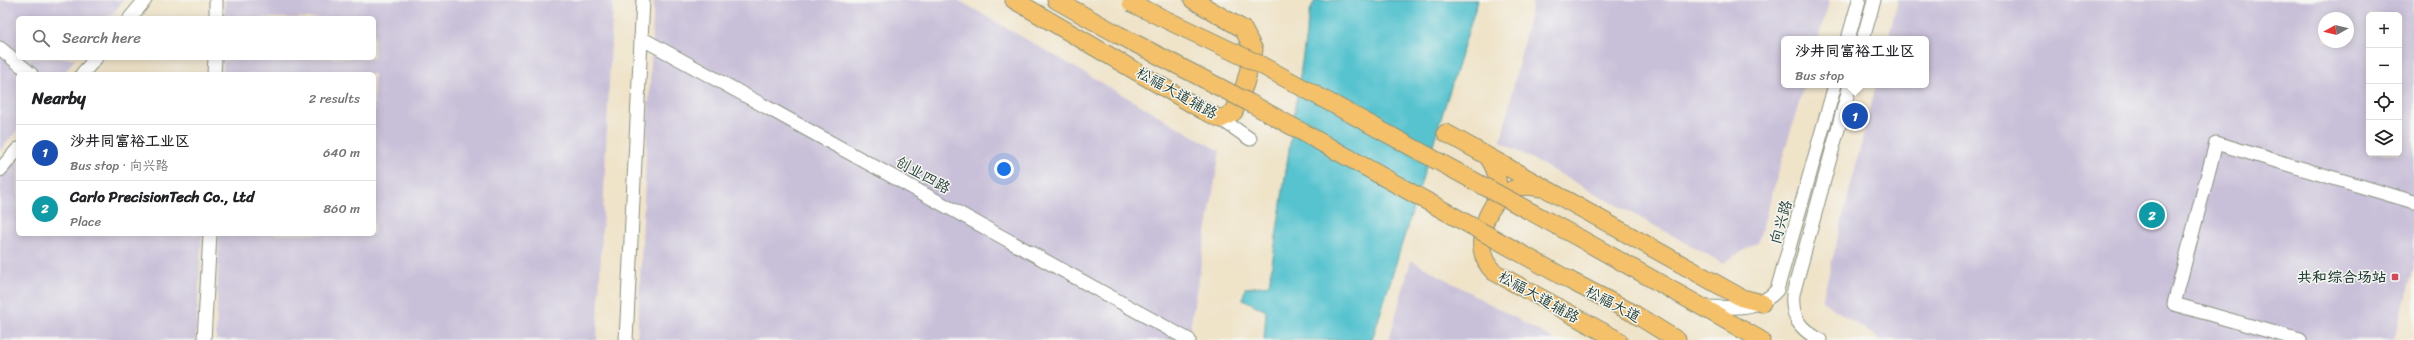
<!DOCTYPE html>
<html lang="en">
<head>
<meta charset="utf-8">
<style>
  :root { --surface:#fff; --page:#f2f2f2; --text:#202124; --muted:#757577; --line:#e0e0e0; --accent:#d1495b }
  body { margin:0; font-family:Sriracha,"LXGW WenKai TC",sans-serif; background:var(--page); color:var(--text) }
  .controls { position:absolute; right:12px; top:12px; display:grid; overflow:hidden; border-radius:6px; box-shadow:0 2px 10px #0003 }
  .controls button { width:36px; height:36px; display:grid; place-items:center; padding:0; border:0; border-bottom:1px solid var(--line); background:var(--surface); color:var(--text); font:20px sans-serif }
  .compass { position:absolute; left:2318px; top:12px; width:36px; height:36px; border-radius:50%; background:var(--surface); box-shadow:0 2px 10px #0003; rotate:262deg }
  .you { position:absolute; left:1004px; top:169px; width:14px; height:14px; margin:-10px; border:3px solid #fff; border-radius:50%; background:#1a73e8; box-shadow:0 0 0 6px #1a73e833 }
  .badge { display:grid; place-items:center; width:26px; height:26px; border-radius:50%; background:var(--accent); color:#fff; font-size:13px; font-weight:700 }
  .pin { position:absolute; translate:-50% -50%; border:2px solid #fff; box-shadow:0 1px 4px #0006 }
  .popup { position:absolute; left:1781px; top:36px; width:148px; height:52px; box-sizing:border-box; display:grid; place-content:center; border-radius:6px; background:var(--surface); filter:drop-shadow(0 1px 3px #0005); font-size:13px; white-space:nowrap; color:var(--muted) }
  .popup b { font-size:15px; color:var(--text) }
  .popup::after { content:''; position:absolute; left:50%; top:100%; margin-left:-8px; border:8px solid transparent; border-top-color:var(--surface) }
  .list { margin:0; padding:0; list-style:none }
  h2 { display:flex; justify-content:space-between; align-items:center; height:52px; margin:0; padding:0 16px; font-size:17px }
  h2 small { font-size:13px; font-weight:400; color:var(--muted) }
  .list li { display:grid; grid-template-columns:26px 1fr auto; gap:12px; align-items:center; box-sizing:border-box; height:56px; padding:0 16px; border-top:1px solid var(--line) }
  .list b { display:block; font-size:15px; white-space:nowrap }
  .list p { margin:0; font-size:13px; white-space:nowrap; color:var(--muted) }
  .list em { font-size:13px; font-style:normal; color:var(--muted) }
  .icon { flex:none; width:22px; height:22px; fill:none; stroke:currentColor; stroke-width:2; stroke-linecap:round; stroke-linejoin:round }
  .map { position:relative; flex:none; width:2414px; height:340px; overflow:hidden }
  .search { position:absolute; background:var(--surface); box-shadow:0 2px 10px #0003; left:16px; top:16px; width:360px; height:44px; display:flex; align-items:center; gap:10px; box-sizing:border-box; padding:0 14px; border-radius:6px; color:var(--muted); font-size:15px }
  .panel { position:absolute; background:var(--surface); box-shadow:0 2px 10px #0003; left:16px; top:72px; width:360px; height:164px; border-radius:6px }
  .map>svg:first-child { display:block }
  .industrial { fill:#c8bfd8; fill-rule:evenodd }
  .water { fill:#56c3cf; stroke:#3a8082 }
  .lines { fill:none; stroke-linecap:round; stroke-linejoin:round }
  .minor-casing { stroke:#87907e; stroke-width:15 }
  .major-casing { stroke:#87907e; stroke-width:19 }
  .minor { stroke:#fff; stroke-width:13 }
  .major { stroke:#f4c16a; stroke-width:17 }
  .major-bridge-casing { stroke:#87907e; stroke-width:19; stroke-linecap:butt }
  .major-bridge { stroke:#f4c16a; stroke-width:17 }
  .poi-dot { fill:#d1495b; stroke:#f6f6f2; stroke-width:1.5 }
  .labels { text-anchor:middle; stroke-width:3; stroke-linejoin:round; paint-order:stroke }
  .street-label { font-size:15px; fill:#1f3d34; stroke:#f6f6f2 }
  .poi-label { font-size:15px; font-weight:bold; fill:#1f3d34; stroke:#f6f6f2; text-anchor:end }
</style>
</head>
<body>
<div class="map">
<svg width="2414" height="340" viewBox="0 0 2414 340">
  <rect width="100%" height="100%" fill="#f6f6f2"/>
  <filter id="ink" filterUnits="userSpaceOnUse"><feTurbulence type="fractalNoise" baseFrequency=".025" numOctaves="2"/><feDisplacementMap in="SourceGraphic" scale="8" xChannelSelector="R" yChannelSelector="G"/><feConvolveMatrix kernelMatrix="1 2 1 2 8 2 1 2 1" color-interpolation-filters="sRGB"/></filter>
  <filter id="wash" filterUnits="userSpaceOnUse"><feTurbulence type="fractalNoise" baseFrequency=".012" numOctaves="4" result="noise"/><feDisplacementMap in="SourceGraphic" scale="16" xChannelSelector="R" yChannelSelector="G"/><feGaussianBlur stdDeviation="0.9" result="paint"/><feColorMatrix in="noise" values="0 0 0 0 0 0 0 0 0 0 0 0 0 0 0 0 0 1.4 0 .05"/><feComposite in="paint" operator="in"/></filter>
  <g filter="url(#wash)">
    <rect width="100%" height="100%" fill="#efe3c8"/>
    <g class="industrial">
      <path d="M 0,0 L 124,0 L 109,18 L 18,18 L 18,58 L 76,58 L 63,74 L 18,74 L 18,129 L 0,151 Z"/>
      <path d="M 225,0 L 613,0 L 597,340 L 216,340 L 219,234 L 374,234 L 374,74 L 223,74 L 223,58 L 374,58 L 374,18 L 224,18 Z"/>
      <path d="M 654,0 L 958,0 L 1220,151 L 1188,340 L 637,340 Z"/>
      <path d="M 1533,0 L 1830,0 L 1818,39 L 1784,39 L 1784,85 L 1804,85 L 1758,242 L 1723,263 L 1501,142 Z"/>
      <path d="M 1898,0 L 2414,0 L 2414,267 L 2394,340 L 1881,340 L 1822,301 L 1876,85 L 1926,85 L 1926,39 L 1888,39 ZM 2369,15 L 2399,15 L 2399,153 L 2369,153 ZM 2324,18 L 2348,18 L 2348,42 L 2324,42 Z"/>
      <path d="M 18,151 L 18,234 L 202,234 L 196,340 L 0,340 L 0,173 Z"/>
      <path d="M 1411,260 L 1555,340 L 1389,340 Z"/>
    </g>
    <path class="water" d="M 1315,0 L 1478,0 L 1372,340 L 1264,340 L 1266,311 L 1243,299 L 1245,288 L 1269,285 L 1309,14 Z"/>
  </g>
  <g filter="url(#ink)">
    <g class="lines">
      <defs>
        <g id="minor">
          <path d="M 130,18 L 145,0"/>
          <path d="M 216,18 L 216,0"/>
          <path d="M 641,38 L 1189,340"/>
          <path d="M 1848,39 L 1859,0"/>
          <path d="M 1863,39 L 1874,0"/>
          <path d="M 0,48 L 31,74"/>
          <path d="M 82,74 L 96,58"/>
          <path d="M 214,74 L 215,58"/>
          <path d="M 1221,119 L 1250,139"/>
          <path d="M 0,170 L 18,149"/>
          <path d="M 1702,307 C 1728,307 1758,312 1777,290 L 1835,85"/>
          <path d="M 204,340 L 210,234"/>
          <path d="M 626,340 L 643,0"/>
          <path d="M 1820,340 C 1800,329 1791,318 1793,294 L 1850,85"/>
          <path d="M 2300,340 L 2174,304 L 2216,143 L 2414,202"/>
        </g>
        <g id="major">
          <path d="M 1014,0 L 1204,111 L 1221,119 L 1234,112 L 1245,84 L 1254,50 L 1243,29 L 1193,0"/>
          <path d="M 1056,0 L 1119,35"/>
          <path d="M 1446,133 L 1742,298 L 1762,303"/>
          <path d="M 1488,157 C 1499,173 1501,188 1493,206"/>
          <path d="M 1541,188 C 1534,187 1526,185 1519,187 C 1486,195 1468,249 1494,272 L 1618,340"/>
          <path d="M 1581,239 L 1761,340"/>
          <path d="M 1569,280 L 1633,313 L 1677,340"/>
        </g>
      </defs>
      <use href="#minor" class="minor-casing"/>
      <use href="#major" class="major-casing"/>
      <use href="#minor" class="minor"/>
      <use href="#major" class="major"/>
      <defs>
        <g id="major-bridge">
          <path d="M 1131,3 L 1259,64 L 1581,239"/>
          <path d="M 1119,35 L 1250,103 L 1569,280"/>
        </g>
      </defs>
      <use href="#major-bridge" class="major-bridge-casing"/>
      <use href="#major-bridge" class="major-bridge"/>
    </g>
  </g>
  <rect class="poi-dot" x="2391" y="273" width="8" height="8" rx="2"/>
  <g class="labels">
    <g class="street-label">
      <text transform="translate(1177 93) rotate(29)" y="5">松福大道辅路</text>
      <text transform="translate(923 175) rotate(29)" y="5">创业四路</text>
      <text transform="translate(1781 222) rotate(-74)" y="5">向兴路</text>
      <text transform="translate(1539 297) rotate(29)" y="5">松福大道辅路</text>
      <text transform="translate(1613 304) rotate(28)" y="5">松福大道</text>
    </g>
    <g class="poi-label">
      <text x="2387" y="282">共和综合场站</text>
    </g>
  </g>
</svg>
<div class="controls">
<button>+</button>
<button>−</button>
<button><svg class="icon" aria-label="locate" viewBox="0 0 24 24"><circle cx="12" cy="12" r="6"/><path d="M12 2v4M12 18v4M2 12h4M18 12h4"/></svg></button>
<button><svg class="icon" aria-label="layers" viewBox="0 0 24 24"><path d="M12 4l9 5-9 5-9-5zM3 14l9 5 9-5"/></svg></button>
</div>
<svg class="compass" viewBox="-18 -18 36 36"><path d="M0-13l5 13h-10z" fill="#e53935"/><path d="M0 13l5-13h-10z" fill="#757577"/></svg>
<div class="you"></div>
<div class="pin badge" style="left:1855px;top:116px;background:#1a4fb4">1</div>
<div class="popup"><b>沙井同富裕工业区</b>Bus stop</div>
<div class="pin badge" style="left:2152px;top:215px;background:#0f9aa8">2</div>
<div class="search"><svg class="icon" aria-label="search" viewBox="0 0 24 24"><circle cx="10" cy="10" r="6"/><path d="M15 15l6 6"/></svg>Search here</div>
<section class="panel">
<h2>Nearby<small>2 results</small></h2>
<ul class="list">
<li><span class="badge" style="background:#1a4fb4">1</span><div><b>沙井同富裕工业区</b><p>Bus stop · 向兴路</p></div><em>640 m</em></li>
<li><span class="badge" style="background:#0f9aa8">2</span><div><b>Carlo PrecisionTech Co., Ltd</b><p>Place</p></div><em>860 m</em></li>
</ul>
</section>
</div>
</body>
</html>
